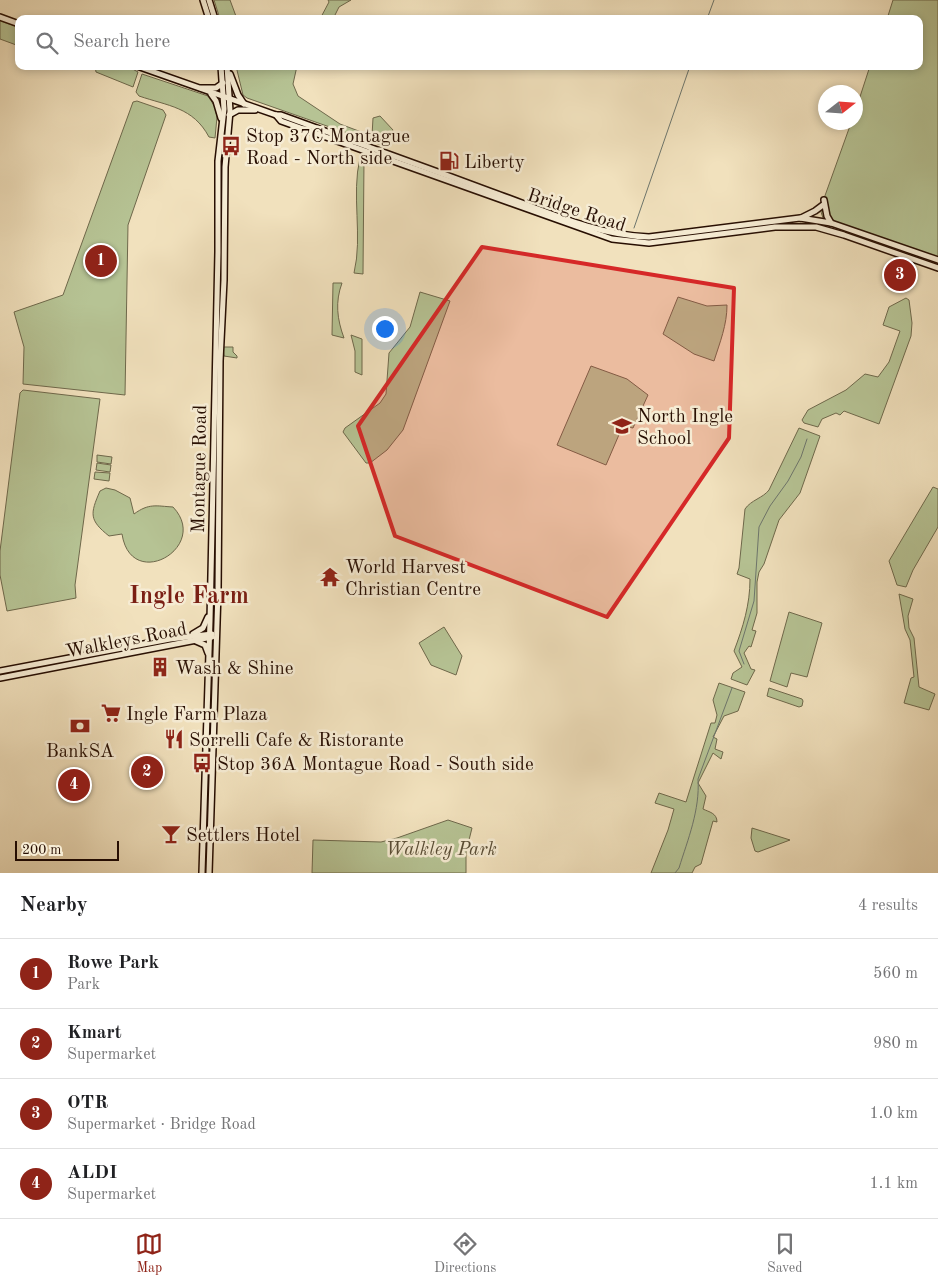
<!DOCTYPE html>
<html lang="en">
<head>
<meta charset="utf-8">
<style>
  :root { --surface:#fff; --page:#f2f2f2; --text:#202124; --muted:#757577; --line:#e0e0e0; --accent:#8f2418 }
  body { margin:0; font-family:"Old Standard TT",serif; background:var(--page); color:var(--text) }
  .compass { position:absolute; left:818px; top:85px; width:45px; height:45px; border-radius:50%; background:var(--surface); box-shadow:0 2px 8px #0003; rotate:73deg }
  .scale { position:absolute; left:15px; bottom:12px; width:104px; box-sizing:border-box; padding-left:5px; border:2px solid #270e02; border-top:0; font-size:14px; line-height:18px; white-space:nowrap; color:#270e02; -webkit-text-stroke:4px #f6ecd4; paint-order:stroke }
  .you { position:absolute; left:384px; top:328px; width:18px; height:18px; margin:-12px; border:4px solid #fff; border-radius:50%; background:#1a73e8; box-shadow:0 0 0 8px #1a73e833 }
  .badge { display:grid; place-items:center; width:32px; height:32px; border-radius:50%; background:var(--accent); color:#fff; font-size:16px; font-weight:700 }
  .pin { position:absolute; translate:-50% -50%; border:2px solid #fff; box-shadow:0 1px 5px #0006 }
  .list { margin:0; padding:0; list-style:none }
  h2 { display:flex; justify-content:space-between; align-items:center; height:65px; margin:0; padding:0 20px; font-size:21px }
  h2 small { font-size:16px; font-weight:400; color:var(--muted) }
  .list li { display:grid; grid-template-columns:32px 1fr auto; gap:15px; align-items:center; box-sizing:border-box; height:70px; padding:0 20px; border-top:1px solid var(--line) }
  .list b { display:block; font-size:19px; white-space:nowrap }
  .list p { margin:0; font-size:16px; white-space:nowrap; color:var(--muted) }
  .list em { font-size:16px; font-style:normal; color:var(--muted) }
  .icon { flex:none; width:28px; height:28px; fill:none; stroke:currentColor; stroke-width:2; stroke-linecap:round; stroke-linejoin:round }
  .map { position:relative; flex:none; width:938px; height:873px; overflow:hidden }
  .search { position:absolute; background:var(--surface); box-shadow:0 2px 8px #0003; left:15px; right:15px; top:15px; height:55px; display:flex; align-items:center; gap:12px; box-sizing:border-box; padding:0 18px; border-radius:10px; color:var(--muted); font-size:19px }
  .sheet { height:345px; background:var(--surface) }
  nav { display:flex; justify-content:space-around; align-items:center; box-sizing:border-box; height:70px; border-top:1px solid var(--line); background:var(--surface); font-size:14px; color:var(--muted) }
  nav a { display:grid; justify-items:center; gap:2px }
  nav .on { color:var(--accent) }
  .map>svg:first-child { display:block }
  .green { fill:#b6c394; stroke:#6e684b }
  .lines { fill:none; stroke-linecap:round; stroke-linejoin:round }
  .stream { stroke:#6d766d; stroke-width:1 }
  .secondary-casing { stroke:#270e02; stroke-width:8 }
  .secondary { stroke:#f6ecd4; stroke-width:5 }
  .marked { fill:#d62828; fill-opacity:0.2; stroke:#d62828; stroke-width:4; stroke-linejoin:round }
  .labels { text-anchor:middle; stroke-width:5; stroke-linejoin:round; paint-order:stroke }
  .poi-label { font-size:19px; fill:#270e02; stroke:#f6ecd4; text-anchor:start }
  .street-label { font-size:19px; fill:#270e02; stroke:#f6ecd4 }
  .park-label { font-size:19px; font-style:italic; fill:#594d35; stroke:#f6ecd4 }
  .district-label { font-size:24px; font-weight:bold; fill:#7a1f14; stroke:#f6ecd4 }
</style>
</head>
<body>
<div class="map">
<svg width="938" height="873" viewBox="0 0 938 873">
  <rect width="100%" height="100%" fill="#f1e1bd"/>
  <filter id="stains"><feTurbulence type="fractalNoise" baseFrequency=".004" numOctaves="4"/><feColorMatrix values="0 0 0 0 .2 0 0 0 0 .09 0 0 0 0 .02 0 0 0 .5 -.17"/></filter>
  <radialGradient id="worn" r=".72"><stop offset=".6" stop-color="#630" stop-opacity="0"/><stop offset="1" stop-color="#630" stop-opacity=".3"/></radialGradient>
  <g class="green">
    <path d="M 214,0 L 230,0 L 237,19 L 220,19 Z"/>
    <path d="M 328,0 L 351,0 L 339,7 L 333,19 L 320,19 L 329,2 Z"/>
    <path d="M 893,0 L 938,0 L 938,261 L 824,221 L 821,212 L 822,204 L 851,123 L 856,122 L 856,109 L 870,66 L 919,66 L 919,19 L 887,19 Z"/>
    <path d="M 0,21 L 19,27 L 19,46 L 0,39 Z"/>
    <path d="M 95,66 L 127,66 L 138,72 L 133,87 L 96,72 Z"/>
    <path d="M 236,66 L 297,66 L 293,84 L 298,96 L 340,124 L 372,136 L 373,118 L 380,116 L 393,130 L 387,144 L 381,145 L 247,98 L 243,95 Z"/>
    <path d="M 142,74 L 208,96 L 215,107 L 217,117 L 215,138 L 209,137 C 193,107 168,106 139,96 L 136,92 Z"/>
    <path d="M 137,101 L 163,110 L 166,115 L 128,225 L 125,395 L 23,384 L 24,347 L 14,312 L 63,295 L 133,102 Z"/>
    <path d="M 360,158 L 364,160 L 363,274 L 354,273 C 363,236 351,195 360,158 Z"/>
    <path d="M 333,283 L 342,283 C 335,302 337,319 344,338 L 332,335 Z"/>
    <path d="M 420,292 L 450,301 L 403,430 L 387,450 L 370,463 L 366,463 L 343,432 L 345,428 L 380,403 L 386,394 L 389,353 L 410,327 Z"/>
    <path d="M 678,297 L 707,306 L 727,305 C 727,325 720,342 714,361 L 694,354 L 663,334 Z"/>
    <path d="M 906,298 L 909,300 L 912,323 L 911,336 L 879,424 L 844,411 L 840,415 L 836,413 L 822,419 L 818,427 L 804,423 L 802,420 L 808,410 L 846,390 L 865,374 L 878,377 L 889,362 L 900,331 L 883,325 L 889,307 Z"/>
    <path d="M 351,335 L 362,339 L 362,375 L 355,372 L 355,351 Z"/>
    <path d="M 223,347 L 233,347 L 233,352 L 237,356 L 237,358 L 224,356 Z"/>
    <path d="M 591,366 L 627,379 L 648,395 L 633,428 L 628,427 L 626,432 L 621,430 L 606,465 L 557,445 Z"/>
    <path d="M 23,390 L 100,399 L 75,585 L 76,598 L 7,611 L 0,575 L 0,551 L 20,393 Z"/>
    <path d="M 799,428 L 820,436 L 800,493 L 779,520 L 764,564 L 759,572 L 757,582 L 757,613 L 752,630 L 756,631 L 751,647 L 749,646 L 744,653 L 751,669 L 755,670 L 747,685 L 731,679 L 733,673 L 742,667 L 734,651 C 743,627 750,605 750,579 L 737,574 L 739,568 L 745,509 C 751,500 763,498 769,490 Z"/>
    <path d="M 97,455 L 112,457 L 111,464 L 97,462 Z"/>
    <path d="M 97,463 L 111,465 L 110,472 L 96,470 Z"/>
    <path d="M 95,472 L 110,473 L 109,481 L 94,479 Z"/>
    <path d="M 933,487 L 938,489 L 938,527 L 913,570 L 906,587 L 897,585 L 889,561 Z"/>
    <path d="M 106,488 L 115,490 L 130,498 L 134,514 C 149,503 156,506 173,507 C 211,547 131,593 122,534 L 109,536 C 89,520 90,514 100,491 Z"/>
    <path d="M 899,594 L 913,599 L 908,616 L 909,628 L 914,638 L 919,687 L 935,694 L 929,710 L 904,703 L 911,678 L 914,677 L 910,640 L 905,629 Z"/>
    <path d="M 789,612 L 822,623 L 807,677 L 791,673 L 787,687 L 770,681 Z"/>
    <path d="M 444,627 L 462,656 L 456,675 L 431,665 L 419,643 Z"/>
    <path d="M 719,683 L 745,692 L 738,711 L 724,716 L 713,737 L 717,739 L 715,749 L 723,752 L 721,759 L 713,753 L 698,783 L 706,796 L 703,809 C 709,812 717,813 717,822 L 713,821 L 701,864 L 695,867 L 692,873 L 651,873 L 668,830 L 674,809 L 655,803 L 659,793 L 686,802 L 711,723 L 715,723 L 717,715 L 713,700 Z"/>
    <path d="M 769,688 L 802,699 L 803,701 L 802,706 L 799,707 L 767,696 Z"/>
    <path d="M 448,820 L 472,828 L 466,852 L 466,873 L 312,873 L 313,840 L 381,842 L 397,838 Z"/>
    <path d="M 752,828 L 790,840 L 758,852 L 755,851 L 751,838 Z"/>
  </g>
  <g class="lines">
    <g class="stream">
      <path d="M 707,19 L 714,0"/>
      <path d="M 634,228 L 690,66"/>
      <path d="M 744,664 L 739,651 L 754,601 L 759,527 L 770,506 L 788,481 L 801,457 L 807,439"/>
      <path d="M 675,873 L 679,868 C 688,839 700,810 698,779 L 732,688"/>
    </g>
    <defs>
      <g id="secondary">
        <path d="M 203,0 L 209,19"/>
        <path d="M 209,0 L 215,19"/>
        <path d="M 0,17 L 19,24"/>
        <path d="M 137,66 L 276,115 L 281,115 C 352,141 422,166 492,192 C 543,210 594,235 649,237 L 800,218 L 831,223 L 938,260"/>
        <path d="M 230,74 L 238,95 L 244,104"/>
        <path d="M 201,88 L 216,88 L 223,83"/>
        <path d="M 211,94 L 216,101 L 221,118"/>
        <path d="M 229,115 L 238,110 L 255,110"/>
        <path d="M 276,115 L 281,121 L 612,239 L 649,243 L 775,227 L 816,227 L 844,235 L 938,268"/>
        <path d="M 824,200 L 827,216 L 831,223"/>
        <path d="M 801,218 L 815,211 L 823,205"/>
        <path d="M 193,634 L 203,628 L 208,617"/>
        <path d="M 196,641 L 205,645 L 208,653"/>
        <path d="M 0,671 L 170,639 L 212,634"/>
        <path d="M 0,678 L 212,637"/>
        <path d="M 202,873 L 210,621 L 218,252 L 218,161 L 224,109 L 221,66"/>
        <path d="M 209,873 L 218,591 L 220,361 L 224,280 L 225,167 L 230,111 L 227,66"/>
      </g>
    </defs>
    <use href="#secondary" class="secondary-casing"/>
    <use href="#secondary" class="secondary"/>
  </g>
  <path class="marked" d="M 482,247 L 734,288 L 729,438 L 607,617 L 395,536 L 358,426 Z"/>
  <defs>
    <symbol id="bus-bare" viewBox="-9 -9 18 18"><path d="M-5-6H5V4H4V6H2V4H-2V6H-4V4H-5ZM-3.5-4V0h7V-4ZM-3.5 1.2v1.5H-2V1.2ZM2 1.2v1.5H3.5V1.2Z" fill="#8f2418" stroke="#f6ecd4" stroke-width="2.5" paint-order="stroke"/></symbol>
    <symbol id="fuel-bare" viewBox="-9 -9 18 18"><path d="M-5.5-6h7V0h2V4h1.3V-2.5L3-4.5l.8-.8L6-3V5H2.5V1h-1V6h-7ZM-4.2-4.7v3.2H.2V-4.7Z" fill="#8f2418" stroke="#f6ecd4" stroke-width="2.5" paint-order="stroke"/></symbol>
    <symbol id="school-bare" viewBox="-9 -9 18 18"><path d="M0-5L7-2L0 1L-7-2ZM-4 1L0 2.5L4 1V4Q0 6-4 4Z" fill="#8f2418" stroke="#f6ecd4" stroke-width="2.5" paint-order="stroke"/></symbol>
    <symbol id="temple-bare" viewBox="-9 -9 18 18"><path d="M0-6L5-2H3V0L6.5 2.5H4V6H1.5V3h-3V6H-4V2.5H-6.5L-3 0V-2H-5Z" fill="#8f2418" stroke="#f6ecd4" stroke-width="2.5" paint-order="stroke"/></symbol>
    <symbol id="building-bare" viewBox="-9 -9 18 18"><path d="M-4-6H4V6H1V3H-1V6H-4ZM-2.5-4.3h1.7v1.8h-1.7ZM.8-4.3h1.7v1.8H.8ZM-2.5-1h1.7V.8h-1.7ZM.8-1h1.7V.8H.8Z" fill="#8f2418" stroke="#f6ecd4" stroke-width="2.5" paint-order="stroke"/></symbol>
    <symbol id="supermarket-bare" viewBox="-9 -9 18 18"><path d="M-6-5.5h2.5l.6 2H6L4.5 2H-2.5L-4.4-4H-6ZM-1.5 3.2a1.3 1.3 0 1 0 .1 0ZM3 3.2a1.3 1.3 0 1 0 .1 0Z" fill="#8f2418" stroke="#f6ecd4" stroke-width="2.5" paint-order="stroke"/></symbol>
    <symbol id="bank-bare" viewBox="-9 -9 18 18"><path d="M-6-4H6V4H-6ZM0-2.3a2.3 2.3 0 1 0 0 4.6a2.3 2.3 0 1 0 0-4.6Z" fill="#8f2418" stroke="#f6ecd4" stroke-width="2.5" paint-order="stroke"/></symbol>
    <symbol id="restaurant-bare" viewBox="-9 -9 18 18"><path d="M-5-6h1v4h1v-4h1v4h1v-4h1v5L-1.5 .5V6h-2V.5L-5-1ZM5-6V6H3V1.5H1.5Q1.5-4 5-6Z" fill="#8f2418" stroke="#f6ecd4" stroke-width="2.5" paint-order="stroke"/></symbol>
    <symbol id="bar-bare" viewBox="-9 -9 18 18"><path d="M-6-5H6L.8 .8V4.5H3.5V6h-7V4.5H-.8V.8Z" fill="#8f2418" stroke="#f6ecd4" stroke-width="2.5" paint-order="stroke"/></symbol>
  </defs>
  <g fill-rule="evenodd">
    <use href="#bus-bare" x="217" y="132" width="28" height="28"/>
    <use href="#fuel-bare" x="435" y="147" width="28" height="28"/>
    <use href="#school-bare" x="608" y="412" width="28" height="28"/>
    <use href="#temple-bare" x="316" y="563" width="28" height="28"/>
    <use href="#building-bare" x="146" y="653" width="28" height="28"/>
    <use href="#supermarket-bare" x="97" y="699" width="28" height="28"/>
    <use href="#bank-bare" x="66" y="712" width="28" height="28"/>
    <use href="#restaurant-bare" x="160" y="725" width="28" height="28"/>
    <use href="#bus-bare" x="188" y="749" width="28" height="28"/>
    <use href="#bar-bare" x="157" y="820" width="28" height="28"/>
  </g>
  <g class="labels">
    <g class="poi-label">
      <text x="246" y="142">Stop 37C Montague<tspan x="246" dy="22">Road - North side</tspan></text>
      <text x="464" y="168">Liberty</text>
      <text x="637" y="422">North Ingle<tspan x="637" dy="22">School</tspan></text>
      <text x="345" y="573">World Harvest<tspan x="345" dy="22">Christian Centre</tspan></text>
      <text x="175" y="674">Wash &amp; Shine</text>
      <text x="126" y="720">Ingle Farm Plaza</text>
      <text x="189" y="746">Sorrelli Cafe &amp; Ristorante</text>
      <text x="80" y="757" text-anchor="middle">BankSA</text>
      <text x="217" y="770">Stop 36A Montague Road - South side</text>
      <text x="186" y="841">Settlers Hotel</text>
    </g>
    <g class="street-label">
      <text transform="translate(577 209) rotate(18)" y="7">Bridge Road</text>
      <text transform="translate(198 469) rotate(-89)" y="7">Montague Road</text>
      <text transform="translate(126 639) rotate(-11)" y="7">Walkleys Road</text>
    </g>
    <g class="park-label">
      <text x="441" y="855">Walkley Park</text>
    </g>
    <g class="district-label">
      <text x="189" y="603">Ingle Farm</text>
    </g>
  </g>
  <rect width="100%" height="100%" filter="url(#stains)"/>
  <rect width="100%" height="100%" fill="url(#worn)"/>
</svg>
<svg class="compass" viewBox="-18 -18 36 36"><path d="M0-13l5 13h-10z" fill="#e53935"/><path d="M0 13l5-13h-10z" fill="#757577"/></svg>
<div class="scale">200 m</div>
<div class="you"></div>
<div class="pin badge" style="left:101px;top:261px">1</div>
<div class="pin badge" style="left:147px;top:772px">2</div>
<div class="pin badge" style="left:900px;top:275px">3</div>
<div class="pin badge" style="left:74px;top:785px">4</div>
<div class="search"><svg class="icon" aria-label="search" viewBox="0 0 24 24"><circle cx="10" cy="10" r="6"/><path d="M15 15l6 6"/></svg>Search here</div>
</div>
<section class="sheet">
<h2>Nearby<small>4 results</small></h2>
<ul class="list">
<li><span class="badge">1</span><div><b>Rowe Park</b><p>Park</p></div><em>560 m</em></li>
<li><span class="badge">2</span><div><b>Kmart</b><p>Supermarket</p></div><em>980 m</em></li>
<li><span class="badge">3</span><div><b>OTR</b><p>Supermarket · Bridge Road</p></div><em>1.0 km</em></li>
<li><span class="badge">4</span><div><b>ALDI</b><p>Supermarket</p></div><em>1.1 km</em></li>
</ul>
</section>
<nav>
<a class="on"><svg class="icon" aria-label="map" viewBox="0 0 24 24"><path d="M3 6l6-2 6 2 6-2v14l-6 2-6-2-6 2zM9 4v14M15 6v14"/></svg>Map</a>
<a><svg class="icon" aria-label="directions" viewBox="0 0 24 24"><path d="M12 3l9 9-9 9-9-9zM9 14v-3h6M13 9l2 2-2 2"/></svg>Directions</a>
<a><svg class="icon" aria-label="saved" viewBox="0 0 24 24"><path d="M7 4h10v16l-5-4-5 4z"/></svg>Saved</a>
</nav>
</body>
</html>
